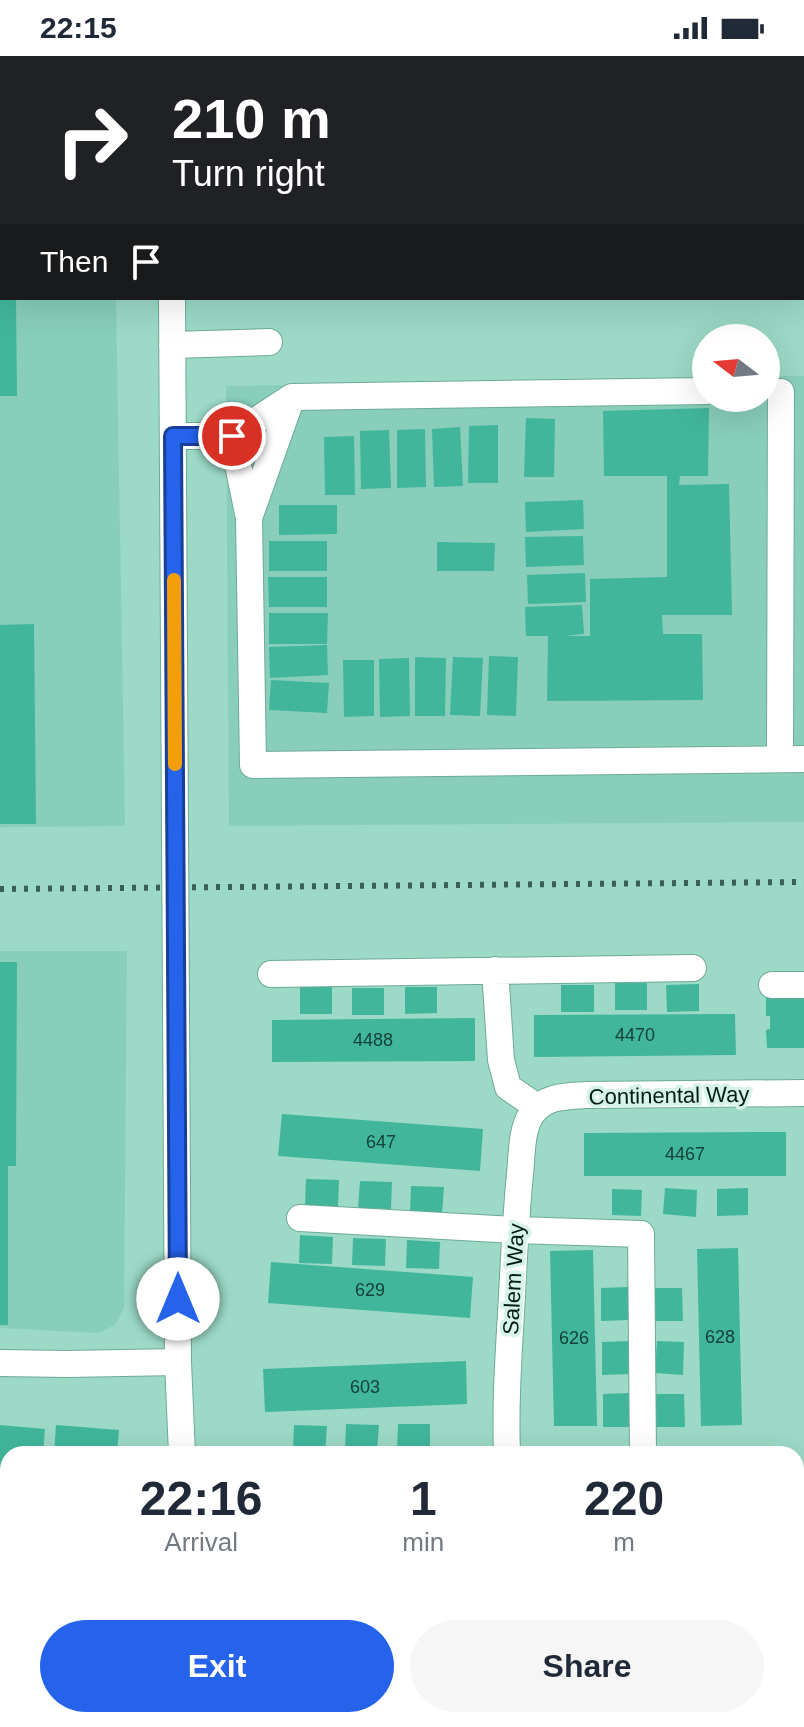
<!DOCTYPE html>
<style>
body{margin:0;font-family:Arial,sans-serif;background:#f6f6f7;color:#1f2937;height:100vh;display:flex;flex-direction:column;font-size:30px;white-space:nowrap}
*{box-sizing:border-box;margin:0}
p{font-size:26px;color:#747a83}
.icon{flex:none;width:44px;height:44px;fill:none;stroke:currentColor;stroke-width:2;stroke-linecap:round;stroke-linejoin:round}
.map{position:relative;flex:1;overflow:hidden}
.side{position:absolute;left:0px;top:1390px;width:804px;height:282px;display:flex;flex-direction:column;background:#fff;border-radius:24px 24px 0 0;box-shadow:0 8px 32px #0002}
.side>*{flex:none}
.guide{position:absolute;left:0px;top:0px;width:804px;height:244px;box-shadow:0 8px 32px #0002;background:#202124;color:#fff;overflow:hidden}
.needle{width:52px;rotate:286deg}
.tools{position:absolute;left:692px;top:268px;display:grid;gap:16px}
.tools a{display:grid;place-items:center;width:88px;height:88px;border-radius:50%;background:#fff;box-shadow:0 8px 32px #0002;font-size:40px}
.pin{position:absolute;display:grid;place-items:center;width:68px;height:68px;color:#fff;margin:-34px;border:4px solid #fff;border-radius:50%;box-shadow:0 2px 8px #0007}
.me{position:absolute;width:88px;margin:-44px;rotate:0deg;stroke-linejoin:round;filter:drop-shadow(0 0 6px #0008)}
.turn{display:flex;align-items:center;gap:28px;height:168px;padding:0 40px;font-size:36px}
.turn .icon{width:104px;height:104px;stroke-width:2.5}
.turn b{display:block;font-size:56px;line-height:68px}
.then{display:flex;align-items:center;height:76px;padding:0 40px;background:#0003;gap:16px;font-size:30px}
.eta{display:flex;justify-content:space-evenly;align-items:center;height:136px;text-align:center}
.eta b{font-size:48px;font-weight:800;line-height:56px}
.cta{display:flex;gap:16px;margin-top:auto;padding:16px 40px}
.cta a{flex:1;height:92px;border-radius:48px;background:#2563eb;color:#fff;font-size:32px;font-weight:800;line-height:92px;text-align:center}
.cta a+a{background:#f6f6f7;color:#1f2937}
.status{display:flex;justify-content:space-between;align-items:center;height:56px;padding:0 40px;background:#fff;direction:ltr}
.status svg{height:22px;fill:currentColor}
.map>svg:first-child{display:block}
.built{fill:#88cebb}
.building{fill:#41b69b}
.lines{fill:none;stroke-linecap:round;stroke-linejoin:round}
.minor-casing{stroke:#6faa99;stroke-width:28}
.minor{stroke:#fff;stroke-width:26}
.rail{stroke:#3a5f54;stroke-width:6;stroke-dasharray:4 8;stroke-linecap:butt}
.route-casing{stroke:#184099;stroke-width:20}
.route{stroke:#2563eb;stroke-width:14}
.slow{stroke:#f59e0b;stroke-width:14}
.labels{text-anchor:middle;stroke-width:7;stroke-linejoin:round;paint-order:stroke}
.number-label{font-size:18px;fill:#134237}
.street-label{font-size:22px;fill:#041c16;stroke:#d5f3e9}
</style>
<div class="status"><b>22:15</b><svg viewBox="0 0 49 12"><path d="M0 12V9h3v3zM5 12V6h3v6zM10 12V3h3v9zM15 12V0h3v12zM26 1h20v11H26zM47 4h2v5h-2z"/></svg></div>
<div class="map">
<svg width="804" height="1671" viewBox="0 0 804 1671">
<rect width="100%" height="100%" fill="#9cd9c7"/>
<path class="built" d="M0 0H112V2H2V242H116L125 770 0 771Z
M766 320H804V766L229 770 226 330 706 321V342H766Z
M0 895H127L124 1252 115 1269 99 1277 0 1272Z"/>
<path class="building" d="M0 242H16L17 340H0Z
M709 352 708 420H680L679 429 729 428 732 559H662L663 578H702L703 644 547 645 548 580H526L525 551 582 549 584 578 565 580H590V523L667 521V420H604L603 355Z
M526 362 555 363 554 421H524Z
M498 369V427H468L469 370Z
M460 371 463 430 434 431 432 373Z
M425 373 426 431 397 432V374Z
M389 374 391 432 361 433 360 375Z
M354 380 355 439H325L324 381Z
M583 444 584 473 526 476 525 446Z
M279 449H337V478L279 479Z
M583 480 584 509 526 511 525 481Z
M269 485H327V515H269Z
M437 486 495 487 494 515H437Z
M585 517 586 546 528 548 527 519Z
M268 521H327V551H269Z
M269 557H328L327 588H269Z
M34 568 36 768H0V569Z
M327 589 328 619 270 622 269 591Z
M489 600 518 601 516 660 487 659Z
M415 601 446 602 445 660H415Z
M453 601 483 602 480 660 450 659Z
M409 602 410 660 380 661 379 603Z
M343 604H374V660L344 661Z
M271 624 329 627 327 657 269 654Z
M0 906H17L16 1110H8V1269H0Z
M615 927H647V954H615Z
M699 928V955L667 956 666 929Z
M561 929H594V956H561Z
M300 931H332V958H300Z
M405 931H437V957L405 958Z
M352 932H384V959H352Z
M804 941V992H767L766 974 770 973V960H766V942Z
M735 958 736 999 534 1001V959Z
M475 962V1005L272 1006V964Z
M282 1058 483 1073 480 1115 278 1100Z
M786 1076V1120H584V1077Z
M306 1123 339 1124 338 1151 305 1150Z
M360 1125 392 1126 391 1153 358 1152Z
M411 1130 444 1131 442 1158 410 1157Z
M665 1132 697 1134 696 1161 663 1158Z
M748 1132V1159L717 1160V1133Z
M612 1133 642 1134 641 1160 612 1159Z
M300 1179 333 1181 332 1208 299 1207Z
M353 1182 386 1183 385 1210 352 1209Z
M407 1184 440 1186 439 1213 406 1212Z
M738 1192 742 1369 701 1370 697 1193Z
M593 1194 597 1370H554L550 1195Z
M271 1206 473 1221 470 1262 268 1247Z
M629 1231V1264L601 1265V1232Z
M654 1232H682L683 1265H655Z
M630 1285 631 1318 602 1319V1286Z
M657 1285 684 1286 683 1319 655 1317Z
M466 1305 467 1348 265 1356 263 1313Z
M631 1337 632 1371H603V1338Z
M656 1338H684L685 1371H656Z
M346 1368 379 1369 377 1396 345 1395Z
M398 1368H430V1395L397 1394Z
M0 1369 45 1373 43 1398H8V1463H0Z
M56 1369 119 1374 117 1398H54Z
M294 1369 327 1370 325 1398 293 1396Z
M0 1488 8 1492V1588L0 1583V1563L4 1555 0 1553Z
M383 1664H407V1671H375L374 1665Z
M425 1664H458V1671H426Z"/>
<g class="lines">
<defs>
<path id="minor" d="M170 0V2
M172 242 178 1306 182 1398
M172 289 269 286
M173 380H232L292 341 706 335
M232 380 249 462 253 709 804 703
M249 462 292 341
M780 703 781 336
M495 914 501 1004 508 1031 537 1051
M271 918 693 912
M772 929H804
M300 1162 516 1174 641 1178 643 1398
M0 1307 67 1308 178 1306
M507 1398C505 1345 509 1293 512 1240 514 1199 516 1159 520 1118 522 1100 521 1075 531 1059 544 1040 565 1040 586 1039L804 1037
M204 1664 205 1671
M535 1664 536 1671"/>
</defs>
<use href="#minor" class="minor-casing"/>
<use href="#minor" class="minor"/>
<path class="rail" d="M0 833 804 826"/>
</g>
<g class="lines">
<defs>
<path id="route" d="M178 1243 173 380H232"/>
</defs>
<use href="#route" class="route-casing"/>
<use href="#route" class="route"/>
<path class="slow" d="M174 524 175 708"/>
</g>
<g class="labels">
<g class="number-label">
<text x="635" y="985">4470</text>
<text x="373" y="990">4488</text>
<text x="381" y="1092">647</text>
<text x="685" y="1104">4467</text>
<text x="370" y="1240">629</text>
<text x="720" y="1287">628</text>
<text x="574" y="1288">626</text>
<text x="365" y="1337">603</text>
</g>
<g class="street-label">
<text transform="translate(669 1039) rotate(-1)" y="8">Continental Way</text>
<text transform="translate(513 1223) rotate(-87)" y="8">Salem Way</text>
</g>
</g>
</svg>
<div class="tools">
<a><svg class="needle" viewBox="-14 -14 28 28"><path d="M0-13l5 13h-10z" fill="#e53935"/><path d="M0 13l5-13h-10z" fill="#747a83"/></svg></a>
</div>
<div class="pin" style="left:232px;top:380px;background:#d93025"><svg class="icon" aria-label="arrive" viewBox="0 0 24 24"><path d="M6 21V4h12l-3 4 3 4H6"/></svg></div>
<svg class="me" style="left:178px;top:1243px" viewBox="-20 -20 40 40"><circle r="19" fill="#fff"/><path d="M0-13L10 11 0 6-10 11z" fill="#2563eb"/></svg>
<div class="guide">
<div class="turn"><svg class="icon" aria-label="right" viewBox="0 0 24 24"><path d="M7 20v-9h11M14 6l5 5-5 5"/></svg><div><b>210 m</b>Turn right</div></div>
<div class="then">Then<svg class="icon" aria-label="arrive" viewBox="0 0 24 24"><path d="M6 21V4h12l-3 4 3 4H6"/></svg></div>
</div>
<section class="side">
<div class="eta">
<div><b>22:16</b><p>Arrival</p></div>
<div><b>1</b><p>min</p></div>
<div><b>220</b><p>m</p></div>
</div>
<div class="cta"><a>Exit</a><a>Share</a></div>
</section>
</div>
